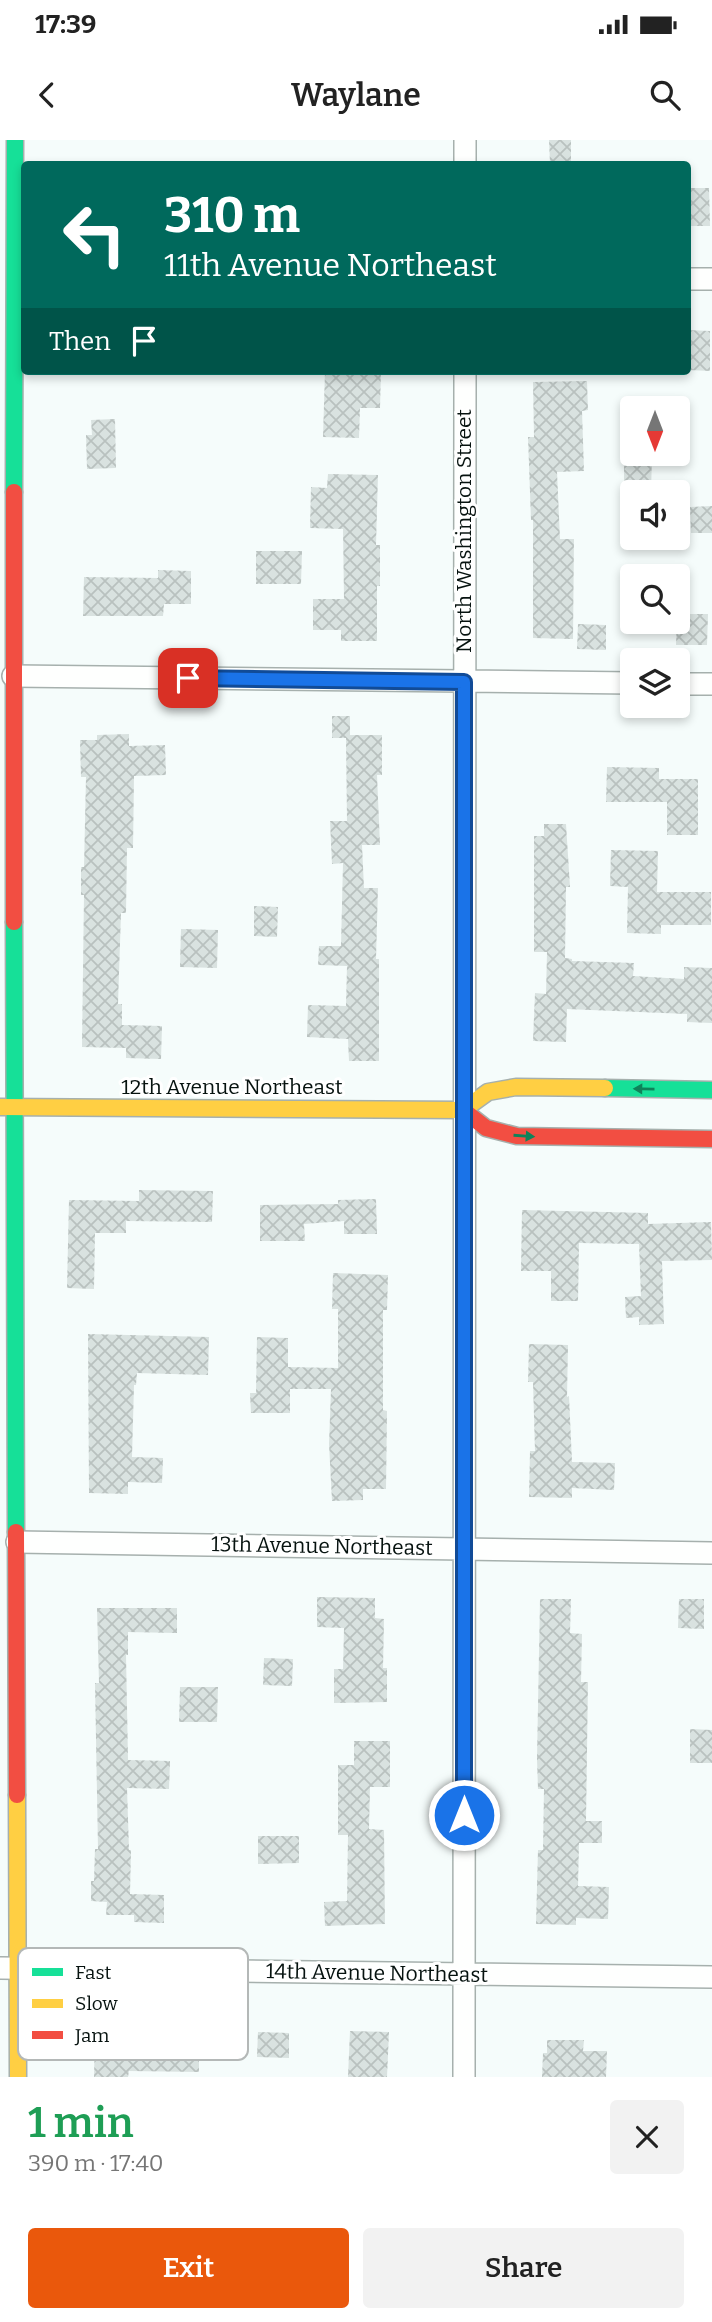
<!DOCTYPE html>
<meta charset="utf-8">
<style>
body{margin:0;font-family:Bitter,serif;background:#f2f2f2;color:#222;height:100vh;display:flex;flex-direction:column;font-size:26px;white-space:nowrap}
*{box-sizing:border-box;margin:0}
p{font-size:23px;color:#767676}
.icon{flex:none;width:38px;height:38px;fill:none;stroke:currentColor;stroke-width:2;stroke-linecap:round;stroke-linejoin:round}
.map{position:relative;height:1937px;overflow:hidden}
.sheet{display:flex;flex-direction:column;background:#fff;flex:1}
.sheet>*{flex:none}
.hud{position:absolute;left:21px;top:21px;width:670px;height:214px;border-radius:7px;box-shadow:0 4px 10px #0003;background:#00695c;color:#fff;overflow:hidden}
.needle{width:46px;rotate:180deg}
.controls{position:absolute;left:620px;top:256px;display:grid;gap:14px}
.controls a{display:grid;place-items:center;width:70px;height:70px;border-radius:7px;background:#fff;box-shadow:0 4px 10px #0003;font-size:35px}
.pin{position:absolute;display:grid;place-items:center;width:60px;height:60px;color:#fff;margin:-30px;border-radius:14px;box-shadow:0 4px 10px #0006}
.me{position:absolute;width:77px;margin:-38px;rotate:0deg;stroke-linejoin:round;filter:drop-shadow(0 0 5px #0008)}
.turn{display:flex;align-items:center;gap:24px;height:147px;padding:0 28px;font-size:32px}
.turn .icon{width:91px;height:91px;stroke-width:2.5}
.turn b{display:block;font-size:49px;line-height:60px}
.then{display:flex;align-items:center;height:66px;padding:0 28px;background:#0003;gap:14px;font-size:26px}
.round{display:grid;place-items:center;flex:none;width:74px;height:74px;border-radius:7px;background:#f2f2f2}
.headline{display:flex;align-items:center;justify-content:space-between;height:119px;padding:0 28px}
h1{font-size:42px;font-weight:600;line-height:52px;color:#1e9e55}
.primary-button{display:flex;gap:14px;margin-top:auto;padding:14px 28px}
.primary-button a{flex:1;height:80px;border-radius:7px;background:#ea580c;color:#fff;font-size:28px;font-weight:600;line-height:80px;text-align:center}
.primary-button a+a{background:#f2f2f2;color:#222}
.status{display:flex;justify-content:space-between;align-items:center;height:49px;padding:0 35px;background:#fff;direction:ltr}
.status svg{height:19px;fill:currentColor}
header{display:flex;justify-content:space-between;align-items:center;height:91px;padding:0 28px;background:#fff;font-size:32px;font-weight:600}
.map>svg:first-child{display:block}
.building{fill:url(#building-cross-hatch)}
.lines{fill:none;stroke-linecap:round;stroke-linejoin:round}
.street-casing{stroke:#a6b0ad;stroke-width:24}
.fast-casing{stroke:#a6b0ad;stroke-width:19}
.slow-casing{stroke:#a6b0ad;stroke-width:19}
.jam-casing{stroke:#a6b0ad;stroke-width:19}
.street{stroke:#fefffe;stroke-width:21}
.fast{stroke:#16e098;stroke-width:16}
.slow{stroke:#ffcf43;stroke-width:16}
.jam{stroke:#f24e42;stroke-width:16}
.oneway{fill:#0f835a}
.route-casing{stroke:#114b97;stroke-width:18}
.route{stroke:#1a73e8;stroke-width:12}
.labels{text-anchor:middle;stroke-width:6;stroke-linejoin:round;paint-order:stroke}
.street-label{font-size:21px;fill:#06120f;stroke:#fff}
.key{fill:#fff;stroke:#b4b8b7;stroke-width:2}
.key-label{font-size:19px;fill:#06120f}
</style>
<div class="status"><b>17:39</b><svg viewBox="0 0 49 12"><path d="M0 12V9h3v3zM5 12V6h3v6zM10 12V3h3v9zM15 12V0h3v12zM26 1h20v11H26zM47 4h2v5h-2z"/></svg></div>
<header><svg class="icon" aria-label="back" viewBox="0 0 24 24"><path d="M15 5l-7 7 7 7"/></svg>Waylane<svg class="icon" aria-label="search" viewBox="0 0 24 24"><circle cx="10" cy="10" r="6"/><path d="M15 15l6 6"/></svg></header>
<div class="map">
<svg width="712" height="1937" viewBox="0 0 712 1937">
<defs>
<pattern id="building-cross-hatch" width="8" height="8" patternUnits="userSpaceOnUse" patternTransform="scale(1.75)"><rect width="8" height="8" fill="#d9e2e0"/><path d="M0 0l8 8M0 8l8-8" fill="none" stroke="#b9c1bf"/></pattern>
</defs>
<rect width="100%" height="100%" fill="#f5fcfb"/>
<path class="building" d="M549 0H571V24H550Z
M688 48H709L710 86H688Z
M688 190 710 191V231L688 230Z
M325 231H381L380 268H360L359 298 323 297Z
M587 241 588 270 582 271 584 331 557 332 560 399H574L573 499 533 498V380H531L528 297H534L533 242Z
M115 279 116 328 87 329 86 295H92L91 280Z
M624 316H652L651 352H624Z
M328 334 378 335 376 405H380V446H377V501H341V490H313V459H344L343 389 310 388 311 347 327 348Z
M712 366V393H691L690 367Z
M256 411H302L301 444H256Z
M158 430 191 431V464H164L163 476H83L84 437 158 438Z
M677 474H708L707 505H676Z
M578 484 606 485V510L577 509Z
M332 576H350V595H382V635H377L380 705H362L364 748H378L376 819H379V921H349L348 899 307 897 308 865 346 866 347 826 318 825 319 806H341L343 723 332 724 330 681H347L346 598H332Z
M129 594V606L165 605 166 635 134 636 133 708H127L126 773H121L118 864H122V885L162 886 161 919 126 918V908L82 907 84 755H81V727H84L86 637H81L80 600H97V595Z
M607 627 659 628V639H698V695H667V662H606Z
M544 684H566L570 747H566L565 818 572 819V821L634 823 633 836 684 839V827L712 828V883L687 882V874L567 869 566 902 533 901 535 853 546 854 547 812H534V696H544Z
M611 710 658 711 657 752H711V785H661V794L627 793 628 747 610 746Z
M254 766 278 767 277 797 254 796Z
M181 789 218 790 217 828 180 827Z
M139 1050 213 1051 212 1082 126 1081V1093H95L94 1149 67 1148 69 1060 139 1061Z
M376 1059 377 1094H344V1081L304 1084 305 1101H260V1065L338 1064V1060Z
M522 1070 648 1073V1084L711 1082 712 1120 662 1121 664 1184 639 1185V1177L626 1178 625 1157 641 1156 639 1104 579 1103 578 1161H551V1131H521Z
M333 1133 388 1135 387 1170H383V1270L387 1271 386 1349H363V1360L332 1361 329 1304 331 1249H290V1273H251L250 1253H256L257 1197 288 1198V1227L338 1228V1169H332Z
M88 1194 209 1197 208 1235 137 1233 136 1245H134L132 1317 163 1318 162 1343 128 1342V1354L89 1353Z
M529 1204 568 1205 567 1257 569 1256 572 1322 615 1323 614 1350 572 1348V1358L529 1357 530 1311H535L533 1242H528Z
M317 1457 375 1458V1478L384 1479 383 1528H387V1562L334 1563V1529H343L344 1488 317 1487Z
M540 1459H571L570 1493 582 1494 581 1542H588L586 1681H602V1703H579L578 1746 609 1747 608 1779 576 1778V1785L536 1784 538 1710H543L544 1649H538L537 1619Z
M679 1459H704V1489L678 1488Z
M97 1468H177V1493L128 1492V1515H126L128 1620 170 1621 169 1649 127 1648 129 1710H131L130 1754 164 1755V1783L134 1782V1775H106L107 1762 91 1761V1741H94L95 1709H98L95 1543H99Z
M264 1518 293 1519 292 1546 263 1545Z
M180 1547H218L217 1582H179Z
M690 1589 712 1590V1623H690Z
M354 1601H390V1647H370L369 1689 384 1690 385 1784 325 1786 324 1762 347 1761 348 1695H338V1625H354Z
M258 1696H299V1723L258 1724Z
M350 1891 389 1892 387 1937H348Z
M95 1892H199V1932L129 1931 128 1937H94Z
M258 1892 289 1893V1918L257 1917Z
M547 1900H584L583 1911H607L606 1937H542L543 1913H547Z"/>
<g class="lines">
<defs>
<path id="street" d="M465 0V24
M688 139H712
M13 536 632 543
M677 544H712
M17 1402 712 1413
M0 1828 712 1837
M464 1937 465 231"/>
<path id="fast" d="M14 352 15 0
M14 782 16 1392
M605 948 712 950"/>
<path id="slow" d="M0 967 463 970 488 952 516 947 605 948
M17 1655 18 1937"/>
<path id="jam" d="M14 352V782
M463 970 486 988 517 996 712 999
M16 1392 17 1655"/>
</defs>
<use href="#street" class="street-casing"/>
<use href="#fast" class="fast-casing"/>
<use href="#slow" class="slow-casing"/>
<use href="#jam" class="jam-casing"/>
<use href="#street" class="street"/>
<use href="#fast" class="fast"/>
<use href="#slow" class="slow"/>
<use href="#jam" class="jam"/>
</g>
<defs><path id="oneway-solid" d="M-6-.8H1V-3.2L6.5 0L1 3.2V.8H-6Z" transform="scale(1.75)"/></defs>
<g class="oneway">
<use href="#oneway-solid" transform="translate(644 949) rotate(-179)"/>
<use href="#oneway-solid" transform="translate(524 996) rotate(4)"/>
</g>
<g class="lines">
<defs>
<path id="route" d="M188 538 464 542V1675"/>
</defs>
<use href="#route" class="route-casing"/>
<use href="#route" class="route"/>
</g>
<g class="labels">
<g class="street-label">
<text transform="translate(464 391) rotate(-90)" y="7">North Washington Street</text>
<text x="232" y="954">12th Avenue Northeast</text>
<text transform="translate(322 1406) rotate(1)" y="7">13th Avenue Northeast</text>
<text transform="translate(377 1833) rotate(1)" y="7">14th Avenue Northeast</text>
</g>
</g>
<rect x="18" y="1808" width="230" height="112" rx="10" class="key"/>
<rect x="32" y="1828" width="31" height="8" fill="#16e098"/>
<rect x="32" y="1859" width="31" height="9" fill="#ffcf43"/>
<rect x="32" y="1891" width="31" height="8" fill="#f24e42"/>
<g class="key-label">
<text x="75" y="1839">Fast</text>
<text x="75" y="1870">Slow</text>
<text x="75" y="1902">Jam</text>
</g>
</svg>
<div class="controls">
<a><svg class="needle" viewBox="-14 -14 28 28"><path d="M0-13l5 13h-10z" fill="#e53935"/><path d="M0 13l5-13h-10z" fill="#767676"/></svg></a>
<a><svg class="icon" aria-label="sound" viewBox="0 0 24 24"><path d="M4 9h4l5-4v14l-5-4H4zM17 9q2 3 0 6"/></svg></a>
<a><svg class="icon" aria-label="search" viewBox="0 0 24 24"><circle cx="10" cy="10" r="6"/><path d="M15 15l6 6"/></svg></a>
<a><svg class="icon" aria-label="layers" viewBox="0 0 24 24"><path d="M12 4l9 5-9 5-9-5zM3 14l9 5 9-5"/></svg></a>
</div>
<div class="pin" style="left:188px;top:538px;background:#d93025"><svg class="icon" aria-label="arrive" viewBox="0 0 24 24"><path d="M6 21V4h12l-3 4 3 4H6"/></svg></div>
<svg class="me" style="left:464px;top:1675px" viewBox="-20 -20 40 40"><circle r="17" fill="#1a73e8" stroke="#fff" stroke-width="3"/><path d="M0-11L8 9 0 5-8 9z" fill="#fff"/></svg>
<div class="hud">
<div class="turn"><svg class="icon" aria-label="left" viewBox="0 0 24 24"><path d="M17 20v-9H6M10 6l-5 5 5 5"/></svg><div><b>310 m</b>11th Avenue Northeast</div></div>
<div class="then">Then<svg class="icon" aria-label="arrive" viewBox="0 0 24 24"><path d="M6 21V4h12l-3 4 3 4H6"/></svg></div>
</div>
</div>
<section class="sheet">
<div class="headline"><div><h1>1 min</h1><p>390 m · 17:40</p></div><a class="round"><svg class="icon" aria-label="close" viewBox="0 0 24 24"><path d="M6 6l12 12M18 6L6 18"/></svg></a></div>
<div class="primary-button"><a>Exit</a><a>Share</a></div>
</section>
